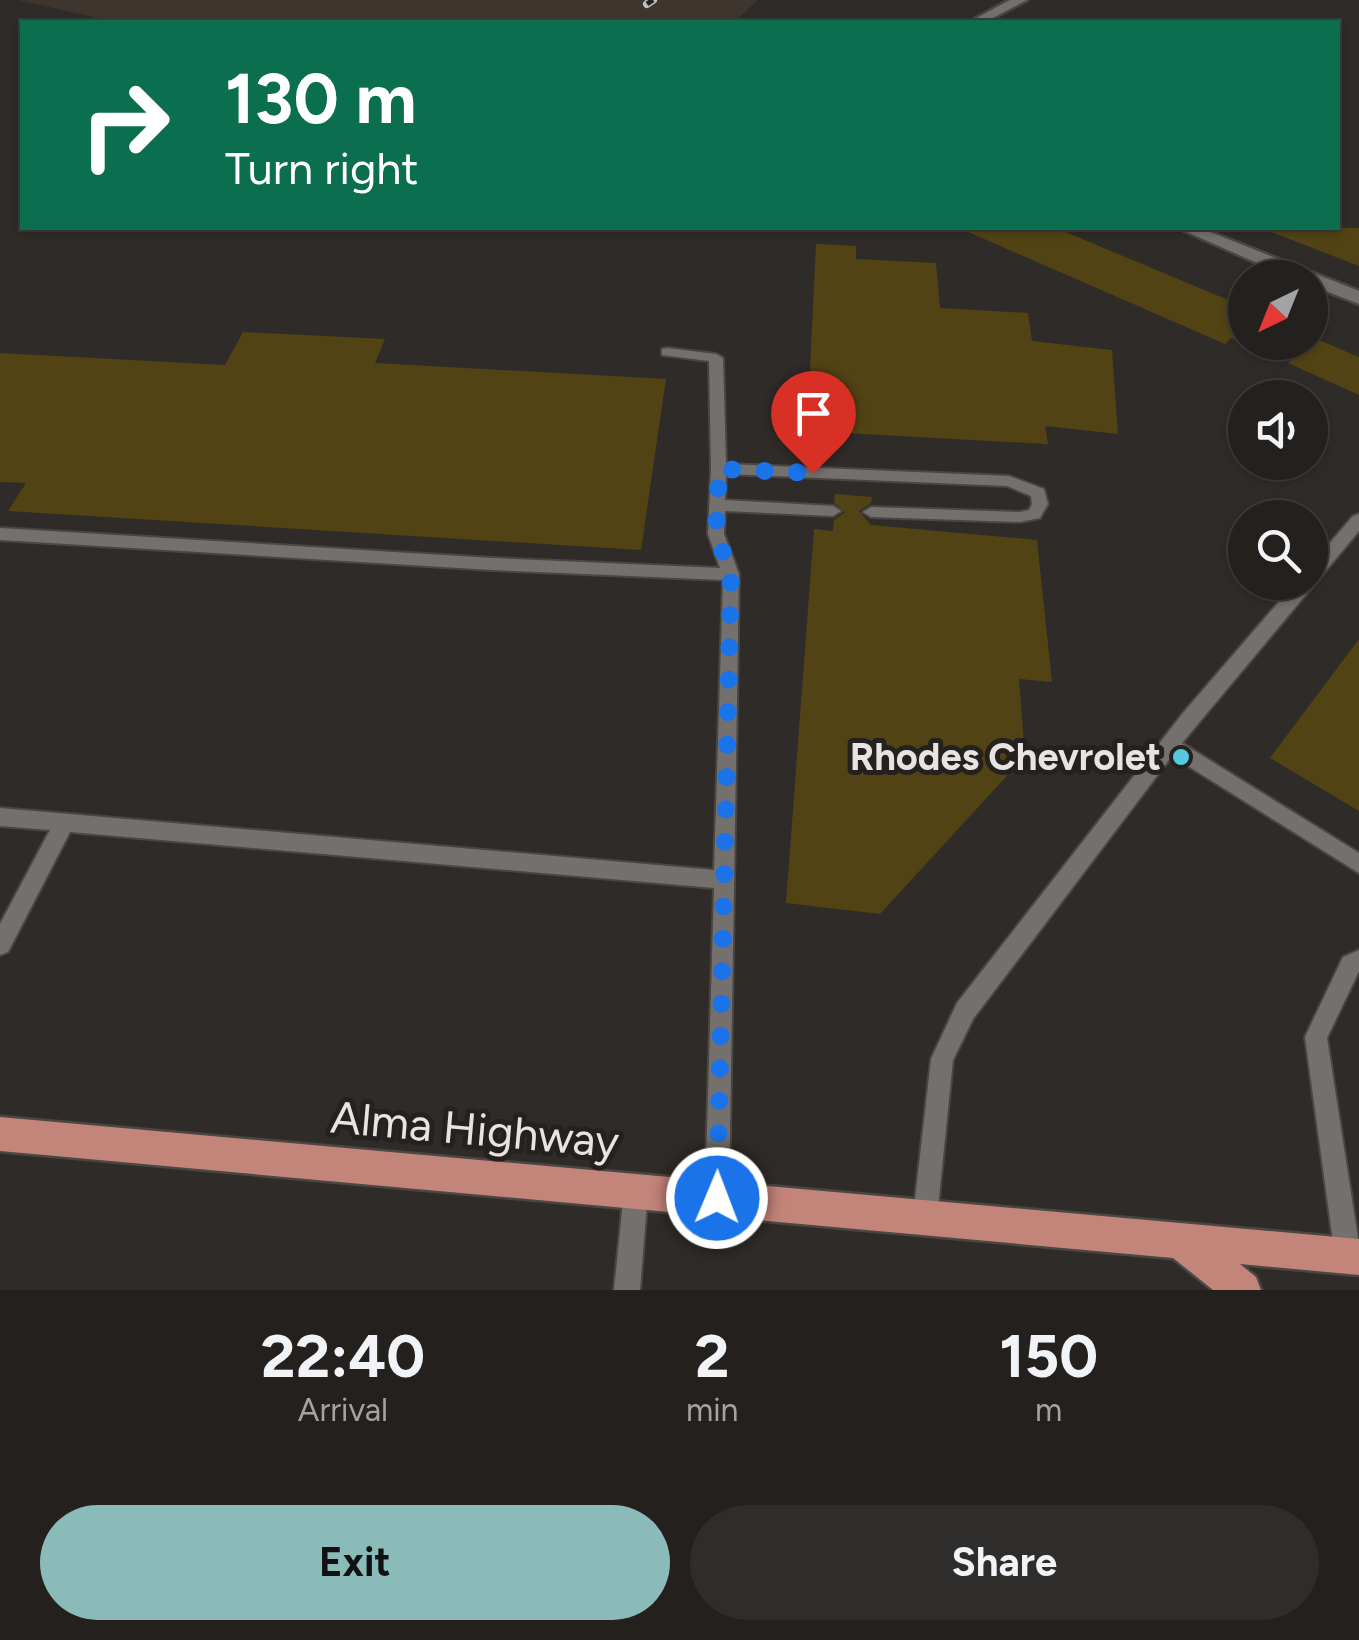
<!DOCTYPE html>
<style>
body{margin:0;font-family:Figtree,sans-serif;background:#2f2d2b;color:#f1f3f6;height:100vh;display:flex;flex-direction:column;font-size:38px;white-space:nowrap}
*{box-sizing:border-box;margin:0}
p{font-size:32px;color:#a3a3a4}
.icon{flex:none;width:55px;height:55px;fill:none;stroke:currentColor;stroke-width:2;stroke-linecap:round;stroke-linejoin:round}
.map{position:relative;height:1290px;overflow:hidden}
.drawer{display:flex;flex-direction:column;background:#23201e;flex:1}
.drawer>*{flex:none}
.top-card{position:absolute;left:20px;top:20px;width:1320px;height:210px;border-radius:0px;box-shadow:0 2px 8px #0004,0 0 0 2px #403e3c;background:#0b6e4f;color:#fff;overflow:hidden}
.needle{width:65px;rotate:223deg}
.buttons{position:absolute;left:1228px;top:260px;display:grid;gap:20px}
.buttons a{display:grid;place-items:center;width:100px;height:100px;border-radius:50%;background:#23201e;box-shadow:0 2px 8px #0004,0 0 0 2px #403e3c;font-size:50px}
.pin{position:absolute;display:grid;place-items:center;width:85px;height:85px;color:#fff;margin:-102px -42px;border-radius:50% 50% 50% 0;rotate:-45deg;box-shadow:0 0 10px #0007}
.pin .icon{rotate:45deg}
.me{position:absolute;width:110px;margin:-55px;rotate:1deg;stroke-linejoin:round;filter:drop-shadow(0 0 8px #0008)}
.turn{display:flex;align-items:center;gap:35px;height:210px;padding:0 40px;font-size:45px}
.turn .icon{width:130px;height:130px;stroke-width:2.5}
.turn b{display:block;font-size:70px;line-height:85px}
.eta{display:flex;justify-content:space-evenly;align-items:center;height:170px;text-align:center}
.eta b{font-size:60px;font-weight:700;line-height:70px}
.action{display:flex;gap:20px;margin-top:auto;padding:20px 40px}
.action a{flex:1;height:115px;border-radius:60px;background:#8bbbb9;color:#111;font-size:40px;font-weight:700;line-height:115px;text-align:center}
.action a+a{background:#2f2d2b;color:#f1f3f6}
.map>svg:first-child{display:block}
.built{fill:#3d352e}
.building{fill:#524315}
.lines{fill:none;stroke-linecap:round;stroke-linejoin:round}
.lane-casing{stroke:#494643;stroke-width:4}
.street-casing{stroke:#494643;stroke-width:5}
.primary-casing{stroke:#494643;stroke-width:5}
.lane{fill:#74706d;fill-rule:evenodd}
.street{fill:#74706d;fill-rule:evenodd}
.primary{fill:#c38479;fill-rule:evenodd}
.rail-casing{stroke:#c1bfbd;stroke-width:8}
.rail{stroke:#25211f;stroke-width:5;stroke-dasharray:14;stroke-linecap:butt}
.route{stroke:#1a73e8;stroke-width:18;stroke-dasharray:0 32.4}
.poi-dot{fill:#55cadf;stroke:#25211f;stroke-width:4}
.labels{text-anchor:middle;stroke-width:10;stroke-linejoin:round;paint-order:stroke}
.poi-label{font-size:38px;font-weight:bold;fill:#e7e5e3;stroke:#25211f;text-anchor:end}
.near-street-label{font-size:45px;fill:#e7e5e3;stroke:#25211f}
</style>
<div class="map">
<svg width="1359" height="1290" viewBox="0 0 1359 1290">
<rect width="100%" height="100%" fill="#2f2b28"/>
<path class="built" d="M18 0H758L734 22H115Z"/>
<path class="building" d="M959 228H1056L1245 307V344L1231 338 1225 344Z
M1266 228H1359V266L1266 230Z
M816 244 856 246V259L936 263 940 308 1028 313 1032 341 1112 350 1118 434 1045 426 1048 444 807 431Z
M243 332 385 339 375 363 666 379 641 550 8 511 26 483 0 482V353L225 365Z
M1314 338 1359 357V395L1288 363Z
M835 494 872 497 871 503 859 511 871 525 1037 540 1052 682 1019 679 1025 756 880 914 786 903 814 529 833 531 834 520 845 512 834 503Z
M1359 639V811L1270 758Z"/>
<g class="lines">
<defs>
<path id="lane" d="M667 348 716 354 723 358 726 464 1009 476 1044 489 1048 504 1040 518 1020 522 871 517 863 512 871 507 1020 512 1029 510 1032 504 1031 496 1007 486 726 474 725 500 833 506 841 511 833 516 725 511 724 534 739 574 729 1198 726 1207 717 1210 708 1207 705 1198 714 888 70 832 8 952 0 955V924L50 830 0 826V808L714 870 723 580 492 570 0 540V528L492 558 720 568 708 534 711 469 709 361 662 355V349Z
M1359 514V531L1182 743 1359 853V873L1172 756 973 1019 953 1060 937 1217 934 1226 925 1229 916 1226 913 1217 931 1059 957 1003 1183 713 1296 582H1310V566L1353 516Z
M1359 950V971L1327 1038 1359 1245 1357 1265 1348 1269 1339 1265 1335 1256 1305 1037 1343 957Z
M636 1179 645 1182 648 1191 640 1290H614L624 1191 627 1182Z"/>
<path id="street" d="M1010 0H1027L985 22H969Z
M1178 228H1200L1359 291V304L1310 285V278H1291Z"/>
<path id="primary" d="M0 1117 1359 1239V1275L1240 1264 1256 1277 1261 1290H1213L1173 1258 0 1151Z"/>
</defs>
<use href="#lane" class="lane-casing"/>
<use href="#street" class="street-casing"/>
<use href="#primary" class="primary-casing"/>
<use href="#lane" class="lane"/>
<use href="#street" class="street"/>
<use href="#primary" class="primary"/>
<defs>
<path id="rail" d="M647 4 653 0"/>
</defs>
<use href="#rail" class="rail-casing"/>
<use href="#rail" class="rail"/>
</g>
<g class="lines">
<path class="route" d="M717 1198 731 574 716 534 719 469 813 473"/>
</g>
<circle class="poi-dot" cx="1181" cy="757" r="10"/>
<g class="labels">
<g class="poi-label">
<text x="1161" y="770">Rhodes Chevrolet</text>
</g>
<g class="near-street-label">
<text transform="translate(475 1129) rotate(5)" y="16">Alma Highway</text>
</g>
</g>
</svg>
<div class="buttons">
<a><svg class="needle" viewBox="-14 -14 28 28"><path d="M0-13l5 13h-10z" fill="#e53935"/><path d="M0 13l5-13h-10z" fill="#a3a3a4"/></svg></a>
<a><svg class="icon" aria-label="sound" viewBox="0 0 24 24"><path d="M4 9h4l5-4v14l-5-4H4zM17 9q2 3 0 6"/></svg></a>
<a><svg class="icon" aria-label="search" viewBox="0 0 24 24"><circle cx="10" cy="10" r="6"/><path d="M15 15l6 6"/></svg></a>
</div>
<div class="pin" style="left:813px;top:473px;background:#d93025"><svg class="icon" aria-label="arrive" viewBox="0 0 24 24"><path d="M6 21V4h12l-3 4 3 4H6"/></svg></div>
<svg class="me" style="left:717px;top:1198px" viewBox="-20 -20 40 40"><circle r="17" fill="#1a73e8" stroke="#fff" stroke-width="3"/><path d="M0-11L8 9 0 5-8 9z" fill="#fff"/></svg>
<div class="top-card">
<div class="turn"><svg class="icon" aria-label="right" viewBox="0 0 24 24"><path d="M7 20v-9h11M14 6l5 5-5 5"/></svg><div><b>130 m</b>Turn right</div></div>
</div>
</div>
<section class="drawer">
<div class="eta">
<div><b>22:40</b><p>Arrival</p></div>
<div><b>2</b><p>min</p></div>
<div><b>150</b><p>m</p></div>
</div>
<div class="action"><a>Exit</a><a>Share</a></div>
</section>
